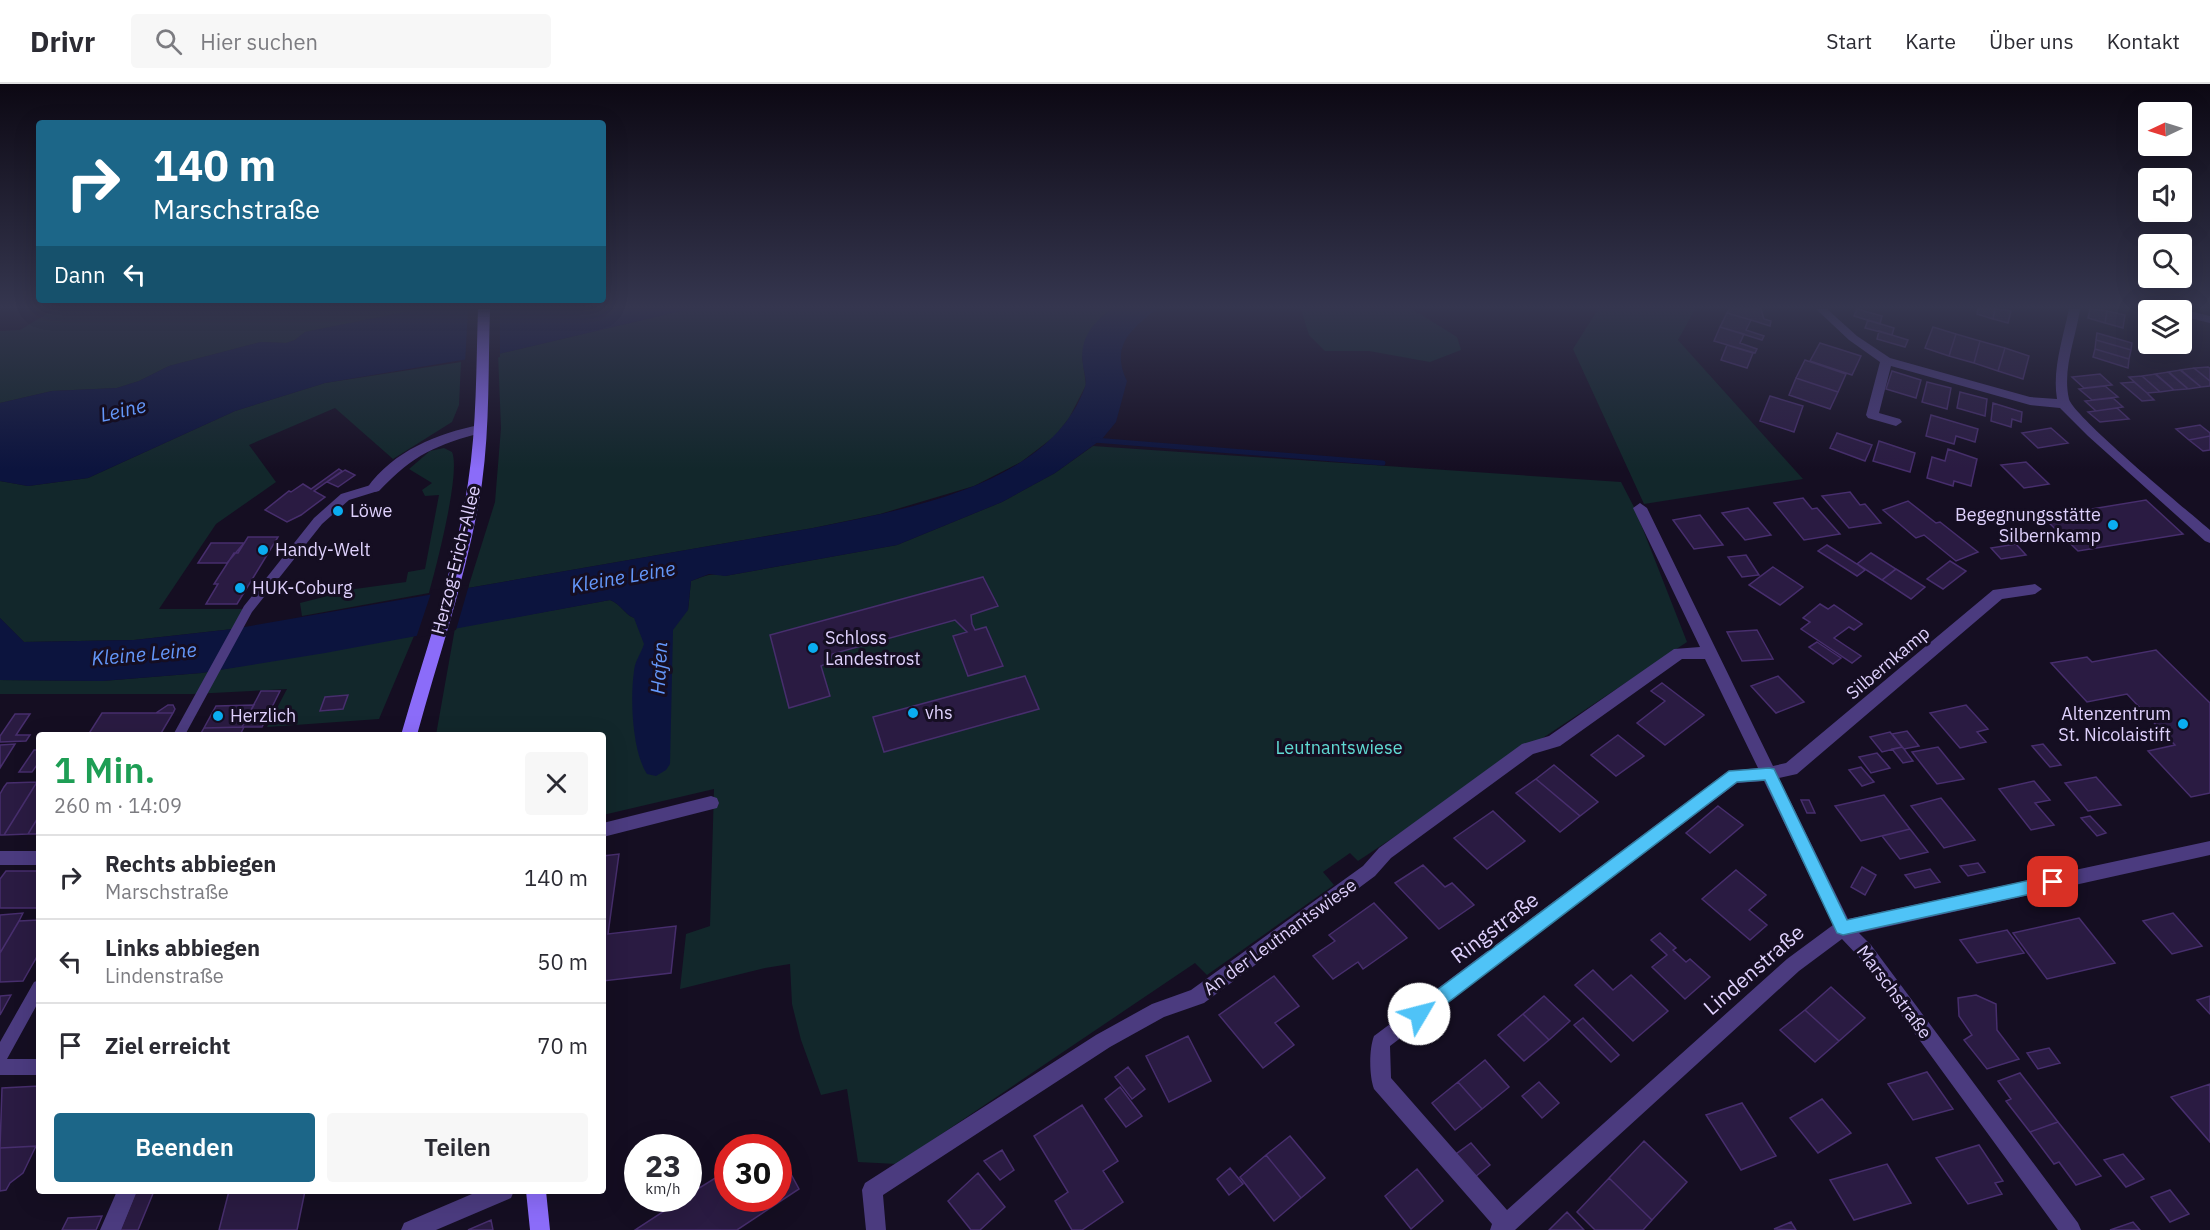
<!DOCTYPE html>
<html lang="de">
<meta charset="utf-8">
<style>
body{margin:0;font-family:"IBM Plex Sans",sans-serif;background:#f7f7f7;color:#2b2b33;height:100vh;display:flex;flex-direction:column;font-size:22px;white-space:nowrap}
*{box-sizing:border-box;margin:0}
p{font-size:20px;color:#7c7c81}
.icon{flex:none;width:33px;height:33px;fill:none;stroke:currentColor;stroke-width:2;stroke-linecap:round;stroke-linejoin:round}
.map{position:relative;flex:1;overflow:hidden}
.panel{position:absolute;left:36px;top:648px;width:570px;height:462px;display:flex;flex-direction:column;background:#fff;border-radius:6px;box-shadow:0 6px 24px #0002}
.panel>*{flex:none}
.guide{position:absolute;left:36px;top:36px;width:570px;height:183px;border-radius:6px;box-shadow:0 6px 24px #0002;background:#1c6688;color:#fff;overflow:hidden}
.needle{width:39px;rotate:266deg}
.fabs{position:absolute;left:2138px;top:18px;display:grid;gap:12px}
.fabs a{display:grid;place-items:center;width:54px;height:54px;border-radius:6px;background:#fff;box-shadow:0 6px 24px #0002;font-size:30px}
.speed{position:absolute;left:624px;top:1050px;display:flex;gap:12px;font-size:30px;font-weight:700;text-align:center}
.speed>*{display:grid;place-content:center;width:78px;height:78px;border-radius:50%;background:#fff;box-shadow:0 6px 24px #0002;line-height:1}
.speed small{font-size:15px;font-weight:400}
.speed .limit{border:9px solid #d22;background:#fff;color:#111}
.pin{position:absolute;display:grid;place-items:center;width:51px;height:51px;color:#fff;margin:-26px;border-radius:12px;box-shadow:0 3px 9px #0006}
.me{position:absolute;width:66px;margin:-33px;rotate:53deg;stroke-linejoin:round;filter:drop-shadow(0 0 4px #0008)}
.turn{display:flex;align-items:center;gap:21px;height:126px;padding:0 18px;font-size:27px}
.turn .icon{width:78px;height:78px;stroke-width:2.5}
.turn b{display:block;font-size:42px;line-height:51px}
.then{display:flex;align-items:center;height:57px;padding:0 18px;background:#0003;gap:12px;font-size:22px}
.round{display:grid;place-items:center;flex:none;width:63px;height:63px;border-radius:6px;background:#f7f7f7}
.headline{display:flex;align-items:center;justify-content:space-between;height:102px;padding:0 18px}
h1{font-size:36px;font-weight:600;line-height:45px;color:#1e9e55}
.primary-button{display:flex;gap:12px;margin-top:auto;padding:12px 18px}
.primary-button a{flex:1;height:69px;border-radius:6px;background:#1c6688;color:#fff;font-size:24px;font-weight:600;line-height:69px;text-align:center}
.primary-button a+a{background:#f7f7f7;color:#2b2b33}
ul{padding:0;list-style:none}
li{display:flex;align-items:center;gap:18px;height:84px;padding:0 18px;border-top:2px solid #e1e1e2}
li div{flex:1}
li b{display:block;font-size:22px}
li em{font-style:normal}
header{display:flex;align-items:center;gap:36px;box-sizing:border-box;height:84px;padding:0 30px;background:#fff;border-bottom:2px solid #e1e1e2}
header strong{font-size:28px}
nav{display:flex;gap:33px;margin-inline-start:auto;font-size:21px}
.search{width:420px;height:54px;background:#f7f7f7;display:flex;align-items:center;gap:15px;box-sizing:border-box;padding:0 21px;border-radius:6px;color:#7c7c81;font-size:22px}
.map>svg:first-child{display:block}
.green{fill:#12272b}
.water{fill:#0c143e}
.pier{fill:#150e22}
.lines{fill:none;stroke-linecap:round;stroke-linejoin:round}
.stream{stroke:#0c143e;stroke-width:5}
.building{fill:#2a1b42;stroke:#472e6d;stroke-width:1.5}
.pedestrian{fill:#4b3b7f;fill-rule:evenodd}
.minor{fill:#4b3b7f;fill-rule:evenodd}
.secondary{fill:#8b6cf9;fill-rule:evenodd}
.route{fill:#4fc3f7;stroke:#337fa1;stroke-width:1.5}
.poi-dot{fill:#0aadf0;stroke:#150e22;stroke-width:2}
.labels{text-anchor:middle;stroke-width:6;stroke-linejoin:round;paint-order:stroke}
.poi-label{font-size:18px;fill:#dfd1fd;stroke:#150e22;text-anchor:start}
.street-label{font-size:18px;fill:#dfd1fd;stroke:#150e22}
.park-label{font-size:18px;fill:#60dad3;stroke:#150e22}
.water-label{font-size:20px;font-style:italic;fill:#6497f9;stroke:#150e22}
.near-street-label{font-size:21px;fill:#dfd1fd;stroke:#150e22}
</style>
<header>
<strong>Drivr</strong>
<div class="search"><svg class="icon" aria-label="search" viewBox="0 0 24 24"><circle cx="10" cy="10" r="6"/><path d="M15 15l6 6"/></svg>Hier suchen</div>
<nav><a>Start</a><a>Karte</a><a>Über uns</a><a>Kontakt</a></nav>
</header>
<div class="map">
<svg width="2210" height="1146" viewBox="0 0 2210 1146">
<rect width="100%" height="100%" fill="#150e22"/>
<path class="green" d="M55 225H420L305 248 295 256 286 259 261 258 169 282 139 297 117 304 52 307 0 319V247L20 246Z
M689 225H1112L1100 234 1082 273 1086 301 1069 334 1055 352 1021 378 974 402 880 430 813 444 468 504 495 418 501 344 498 270Z
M1301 225H1412L1457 253 1461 266 1430 278 1369 267H1325L1309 251Z
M1598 225H1695L1678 256 1803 395 1644 420 1573 265Z
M461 278 459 321 452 338 393 375 335 324 249 361 276 398 216 440 159 525H243L233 545 134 556 24 558 0 534V397L28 402 88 394 235 327 325 299Z
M1093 362 1621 398 1635 425 1687 558 1358 777 1350 769 1323 788 1334 801 1207 891 1195 879 897 1080 858 1078 847 1005 821 1011 801 956 792 920 790 880 765 884 680 905 686 850 710 842 714 705 603 731V651H436L455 544 610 516C621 520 624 530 634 534L688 526 691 497C704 493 710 488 725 492L897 461 1002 418 1055 389Z
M444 364 452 368C461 388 436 484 429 509L302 532 300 519 355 505 406 498 408 488 425 485 439 411 425 412 422 406 432 399 409 385 430 367Z
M414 552 379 635 267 643 287 605 193 610H0V596L102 597 201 589Z"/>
<path class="water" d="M420 225H689L498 270 325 299 235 327 88 394 28 402 0 397V319L52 307 117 304 139 297 169 282 261 258 286 259 295 256 305 248Z
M1112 225H1157C1131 245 1110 262 1127 297L1116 338 1102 355 1055 389 1002 418 897 461 725 492 709 490 691 497 688 526 673 546 670 680 666 686 656 692 647 690C632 667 630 614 634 587 635 576 641 570 644 560L634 534C624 530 621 520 610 516L325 569 201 589 102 597 0 596V534L24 558 134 556 233 545 813 444C902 426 1050 402 1085 303 1087 297 1084 288 1083 281 1079 255 1092 239 1112 225Z"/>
<path class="pier" d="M468 225H500V273L465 280Z
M469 501 456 546 416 554 432 506Z"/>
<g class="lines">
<path class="stream" d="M1094 356 1383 379"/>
</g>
<path class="building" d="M1729 225H1761L1764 235 1771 237 1770 242 1751 236 1727 229Z
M1857 225 1882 232 1880 240 1854 232Z
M1978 225H1995L1993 235 1977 230Z
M1995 225 2011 227 2008 239 1993 235Z
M2090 225 2107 227 2105 239 2088 234Z
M2107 227 2125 231 2123 244 2105 239Z
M1727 229 1751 236 1746 246 1764 252 1762 256 1720 243Z
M1868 236 1894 244 1892 251 1865 244Z
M1720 243 1744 250 1740 259 1757 265 1755 269 1714 257Z
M1933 243 1956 250 1949 272 1925 264Z
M1879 247 1908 256 1905 263 1877 255Z
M2097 249 2132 259 2131 266 2096 256Z
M1956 250 1980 257 1974 279 1949 272Z
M2096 256 2131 266 2129 275 2095 265Z
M1980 257 2005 264 1998 287 1974 279Z
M1820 259 1861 272 1852 291 1810 277Z
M1727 261 1753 269 1747 284 1721 276Z
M2005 264 2029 272 2023 295 1998 287Z
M2095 265 2129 275 2128 284 2093 273Z
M1805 276 1846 290 1838 308 1796 294Z
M2208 283 2210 284V297L2194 284Z
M2194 284 2210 297V302L2201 303 2180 286Z
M2181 286 2201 303 2188 305 2168 288Z
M1892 287 1921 296 1916 314 1886 305Z
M2169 288 2188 305 2174 306 2155 290Z
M2100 290 2112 301 2084 304 2072 293Z
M2156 290 2174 306 2160 308 2142 292Z
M2142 292 2160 308 2147 309 2129 293Z
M1796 294 1838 308 1830 325 1789 311Z
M1927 298 1951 304 1947 325 1922 318Z
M2134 298 2147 309 2154 316 2142 317 2121 299Z
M2105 302 2118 313 2092 316 2079 305Z
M1960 308 1987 315 1985 332 1957 324Z
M1770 312 1803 322 1794 348 1760 337Z
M2113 314 2123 323 2096 327 2085 317Z
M1993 319 2022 328 2021 338 2012 335 2011 343 1991 337Z
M2117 324 2129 335 2100 338 2088 328Z
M1931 331 1978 345 1975 358 1956 352 1954 360 1926 352Z
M2200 341 2210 349V352L2189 356 2176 345Z
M2051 344 2068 359 2038 364 2022 349Z
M1837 349 1872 361 1865 377 1830 364Z
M2210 352V366L2203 367 2189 356Z
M1879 357 1915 369 1910 388 1873 377Z
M1948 365 1977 375 1971 402 1954 397 1953 402 1927 394 1932 373 1945 377Z
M2026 378 2049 400 2024 404 2001 381Z
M339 385 342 387 314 407 325 413 301 431 287 438 265 426 289 407 291 408 303 400 311 405Z
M345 386 355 391 338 403 327 398Z
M1850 408 1860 421 1865 420 1881 439 1849 444 1822 412Z
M1803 414 1812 425 1817 424 1840 450 1804 456 1774 419Z
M2146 416 2183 450 2078 467 2043 433Z
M1908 417 1936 439 1940 438 1978 468 1956 477 1924 451 1916 454 1883 426Z
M1748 424 1771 451 1745 456 1722 429Z
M1700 431 1723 461 1694 465 1673 436Z
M248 453H278L237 520H206L218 500H214L234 469H238Z
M211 459H244L227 479H198Z
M2016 460 2026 471 2001 475 1991 464Z
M1827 461 1857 480 1865 486 1857 492 1818 467Z
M1871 469 1896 485 1882 496 1857 480Z
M1746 471 1759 491 1742 493 1728 473Z
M1950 477 1966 487 1943 505 1927 495Z
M1773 483 1803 503 1780 521 1749 501Z
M1896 485 1925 503 1911 515 1882 496Z
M983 493 998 522 971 531 972 540 975 546 986 543 1003 582 968 592 953 552 967 548 955 536 832 570 830 578 821 582 830 612 789 624 770 551Z
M1820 520 1828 525 1834 521 1862 540 1854 546 1849 543 1834 554 1861 572 1852 579 1801 545 1810 538 1803 534Z
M1757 546 1773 575 1742 577 1727 548Z
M1817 558 1841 574 1833 580 1809 563Z
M2156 566 2210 619V709L2191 713 2148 667 2175 661 2127 610 2087 618 2051 579 2087 573 2092 578Z
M1025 592 1039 625 884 668 873 633Z
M1778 592 1804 618 1776 629 1751 602Z
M1662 599 1704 631 1665 661 1637 639 1665 617 1651 607Z
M261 607H280L262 643H242Z
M348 611 343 625 320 627 325 613Z
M168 621H173L175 625 173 629H156Z
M254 621 242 643 204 644 216 622Z
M1966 621 1988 645 1977 648 1986 658 1960 664 1930 629Z
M102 629H173L160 651H88Z
M15 630H30L16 651H30L26 657 0 658V652Z
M244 643 240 651H200L204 644Z
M1907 647 1919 662 1904 665 1892 650Z
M1890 648 1902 663 1882 668 1870 653Z
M1618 651 1644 672 1616 692 1591 671Z
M15 660 0 684V661Z
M2043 660 2061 681 2050 683 2032 662Z
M1902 663 1904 665 1913 677 1903 679 1892 665Z
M1938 663 1964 695 1937 700 1912 668Z
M34 666H39V678L32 688H19Z
M1877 669 1890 684 1871 689 1859 673Z
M1554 681 1598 718 1580 732 1536 695Z
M1861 683 1874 698 1862 702 1849 686Z
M2096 693 2121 721 2088 727 2065 699Z
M1536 695 1580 732 1560 748 1516 709Z
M2034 697 2050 716 2035 719 2054 741 2031 746 1999 705Z
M37 698H39V732L28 750 4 751Z
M37 698 4 751H0V710L4 703 7 699Z
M1884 711 1910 745 1861 757 1835 722Z
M1941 714 1975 756 1944 764 1911 722Z
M1801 716H1809L1815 729H1807Z
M1718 722 1743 741 1710 769 1686 749Z
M1493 727 1525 757 1487 785 1454 754Z
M39 732V750H28Z
M2090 732 2106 749 2097 752 2081 734Z
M1910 745 1928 768 1900 775 1882 752Z
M619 770 608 850 676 842 671 889 603 897V772Z
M1978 779 1985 788 1968 792 1960 782Z
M1423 781 1445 803 1452 799 1474 821 1439 845 1395 799Z
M1862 783 1876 791 1865 811 1851 803Z
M1930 785 1940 798 1915 804 1905 791Z
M1736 786 1766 811 1749 826 1767 841 1750 856 1702 815Z
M6 787H39V824H0V795Z
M1374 819 1407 854 1363 885 1358 878 1333 895 1313 872 1335 857 1329 851Z
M23 829 19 837 0 869V831Z
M2173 829 2202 862 2172 870 2143 837Z
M2079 834 2115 879 2047 895 2013 849Z
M39 836V869L23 897 0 898V869L19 837Z
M2007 846 2024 869 1977 879 1960 856Z
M1660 849 1676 864 1673 866 1686 878 1690 875 1710 893 1685 915 1652 883 1667 871 1651 856Z
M1593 886 1613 906 1631 891 1668 927 1633 957 1575 901Z
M1274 892 1299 922 1275 939 1294 961 1263 984 1219 931Z
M1831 903 1865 934 1839 957 1805 926Z
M11 911 0 931V912Z
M1976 911 1996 920 1997 946 2019 975 1987 985 1964 956 1972 951 1959 932 1958 914Z
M1544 912 1570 937 1549 956 1523 930Z
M2210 912V930L2197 916Z
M1805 926 1839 957 1815 978 1780 946Z
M1523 930 1549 956 1524 977 1498 951Z
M1583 934 1619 971 1611 978 1574 941Z
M1188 952 1211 997 1169 1018 1146 972Z
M2049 964 2060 979 2038 985 2027 969Z
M1485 976 1509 1003 1482 1025 1458 998Z
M1128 983 1145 1005 1132 1015 1115 993Z
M1927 988 1953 1025 1913 1036 1888 1000Z
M2020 989 2058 1038 2030 1048 2006 1017 2011 1015 1998 997Z
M1458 998 1482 1025 1455 1046 1432 1019Z
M1539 998 1559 1019 1542 1034 1522 1012Z
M2210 1000V1058L2171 1013Z
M39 1002V1062L0 1064 2 1004Z
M1120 1003 1142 1032 1126 1043 1105 1015Z
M1822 1015 1851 1049 1818 1069 1790 1034Z
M1742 1019 1776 1072 1741 1086 1706 1031Z
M1082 1021 1118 1077 1103 1087 1123 1118 1082 1146H1072L1055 1117 1068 1108 1034 1052Z
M2058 1038 2101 1092 2076 1101 2059 1078 2054 1080 2030 1048Z
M1290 1052 1325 1094 1301 1114 1266 1071Z
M1644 1057 1687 1098 1652 1136 1609 1094Z
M1471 1059 1490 1081 1475 1093 1456 1070Z
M1979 1061 2003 1097 1995 1099 2002 1110 1968 1120 1936 1074Z
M36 1062 23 1089 10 1099 6 1106 0 1107V1064Z
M778 1066 799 1105 737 1146H635L684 1114H688V1111L728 1086V1114H778Z
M1002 1066 1014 1086 1000 1096 984 1077Z
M2123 1070 2144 1095 2126 1103 2104 1076Z
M1266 1071 1301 1114 1274 1137 1240 1093Z
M1887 1080 1911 1119 1854 1136 1830 1096Z
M1230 1084 1243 1100 1229 1111 1217 1095Z
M1417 1085 1443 1117 1411 1145 1385 1112Z
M978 1089 1005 1123 980 1146H971L948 1117Z
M1609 1094 1652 1136 1643 1146H1595L1577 1128Z
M2170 1106 2189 1130 2170 1138 2151 1113Z
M136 1107H154L138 1146H120Z
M229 1107H305L297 1146H219Z
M1567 1128 1584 1146H1549Z
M102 1132 96 1146H62L68 1134Z
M491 1136 493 1146H468Z
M1791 1138 1796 1146 1774 1145Z
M2133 1138 2140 1146H2110Z"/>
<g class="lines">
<path class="pedestrian" d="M374 400 379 404 378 407 349 416 322 440 252 528 185 651H173L244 522 314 434 341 410Z
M39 896V917L7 975H39V991H0V958L34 898Z"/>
<path class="minor" d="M1816 225H1827L1857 252 1890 274 2030 313 2057 315C2052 286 2063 254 2069 225H2080C2076 254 2062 285 2069 315 2073 332 2189 428 2210 446V459L2205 457 2088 352 2060 324 2030 321 1891 282 1879 329 1900 335 1902 338 1896 342 1868 334 1866 331 1880 278 1849 256Z
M2181 225 2210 232V239L2181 232V226H2176Z
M480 341 486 345 484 348C436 361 414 370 379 407L374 408 367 404C393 367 438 349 480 341Z
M1640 419 1647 424 1773 682 1786 679 1993 506 2035 500 2042 505 2035 510 2002 515 1797 690 1779 694 1848 835 2210 757V771L1859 849 1871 861 2078 1139 2081 1146H2058L1859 873 1842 855 1799 887 1515 1146H1490L1492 1140 1374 1005C1369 991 1369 965 1374 952L1728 687 1758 684 1705 575H1682L1560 662 1533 670 1391 774 1375 792 1204 919 1164 933 1110 963 883 1111 886 1146H866L862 1106 865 1099 1096 951 1152 920 1191 906 1363 782 1379 764 1522 660 1549 652 1674 565 1700 563 1633 424ZM1764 697 1833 841 1787 875 1507 1126 1391 994 1390 962 1737 699Z
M711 712 717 714 719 719 717 724 603 753V739Z
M0 767H39V781H0Z
M117 1107H137L121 1146H100Z
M479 1107H514L511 1114 436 1146H401L404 1139Z"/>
<path class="secondary" d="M478 225H490C488 283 490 341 482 399 469 485 440 567 417 651H401C425 567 455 485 468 399 477 341 476 283 478 225Z
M526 1107H546L550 1146H530Z"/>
</g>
<linearGradient id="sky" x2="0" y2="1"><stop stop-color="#0c0813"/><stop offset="0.58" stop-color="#35364f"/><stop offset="1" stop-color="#35364f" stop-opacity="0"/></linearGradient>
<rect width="2210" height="385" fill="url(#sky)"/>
<path class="route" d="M1769 684 1774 685 1847 836 2053 791 2059 793 2061 798 2059 802 2053 805 1843 851 1837 849 1765 696 1737 698 1425 936 1419 938 1413 936 1410 930 1413 924 1729 687Z"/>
<g class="poi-dot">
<circle cx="338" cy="427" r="6"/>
<circle cx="2113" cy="441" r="6"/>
<circle cx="263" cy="466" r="6"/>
<circle cx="240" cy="504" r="6"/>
<circle cx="813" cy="564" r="6"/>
<circle cx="913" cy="629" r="6"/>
<circle cx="218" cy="632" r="6"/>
<circle cx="2183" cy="640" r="6"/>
</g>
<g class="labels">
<g class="poi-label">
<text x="350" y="433">Löwe</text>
<text x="2101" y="437" text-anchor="end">Begegnungsstätte<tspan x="2101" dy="21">Silbernkamp</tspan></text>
<text x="275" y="472">Handy-Welt</text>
<text x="252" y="510">HUK-Coburg</text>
<text x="825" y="560">Schloss<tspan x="825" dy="21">Landestrost</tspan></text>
<text x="925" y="635">vhs</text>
<text x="2171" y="636" text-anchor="end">Altenzentrum<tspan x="2171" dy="21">St. Nicolaistift</tspan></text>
<text x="230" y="638">Herzlich</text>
</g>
<g class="street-label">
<text transform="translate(456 476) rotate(-76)" y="6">Herzog-Erich-Allee</text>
<text transform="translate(1888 579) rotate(-40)" y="6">Silbernkamp</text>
<text transform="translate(1280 853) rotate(-36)" y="6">An der Leutnantswiese</text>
<text transform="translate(1894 908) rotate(53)" y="6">Marschstraße</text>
</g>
<g class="park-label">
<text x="1339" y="670">Leutnantswiese</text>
</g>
<g class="water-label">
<text transform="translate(123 326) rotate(-13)" y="7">Leine</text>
<text transform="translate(623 493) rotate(-10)" y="7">Kleine Leine</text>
<text transform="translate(144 570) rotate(-5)" y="7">Kleine Leine</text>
<text transform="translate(659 584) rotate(-87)" y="7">Hafen</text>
</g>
<g class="near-street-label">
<text transform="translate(1495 844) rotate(-37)" y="7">Ringstraße</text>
<text transform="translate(1754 886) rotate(-41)" y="7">Lindenstraße</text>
</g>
</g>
</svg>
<div class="fabs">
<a><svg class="needle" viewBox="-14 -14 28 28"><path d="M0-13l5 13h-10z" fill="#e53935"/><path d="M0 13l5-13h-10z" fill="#7c7c81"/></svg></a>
<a><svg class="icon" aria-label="sound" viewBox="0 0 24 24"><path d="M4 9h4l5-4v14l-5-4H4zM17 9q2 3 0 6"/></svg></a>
<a><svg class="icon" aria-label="search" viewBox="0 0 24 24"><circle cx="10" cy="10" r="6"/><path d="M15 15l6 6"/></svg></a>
<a><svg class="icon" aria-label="layers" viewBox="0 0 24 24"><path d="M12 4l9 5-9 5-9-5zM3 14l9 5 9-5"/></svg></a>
</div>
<div class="speed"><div>23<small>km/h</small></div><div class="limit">30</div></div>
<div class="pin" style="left:2053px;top:798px;background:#d93025"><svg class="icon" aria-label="arrive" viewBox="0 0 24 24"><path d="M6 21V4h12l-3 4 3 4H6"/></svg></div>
<svg class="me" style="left:1419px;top:930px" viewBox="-20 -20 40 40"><circle r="19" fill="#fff"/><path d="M0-13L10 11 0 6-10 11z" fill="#4fc3f7"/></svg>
<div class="guide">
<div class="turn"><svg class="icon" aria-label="right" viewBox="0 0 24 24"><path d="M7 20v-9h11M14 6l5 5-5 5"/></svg><div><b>140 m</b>Marschstraße</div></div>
<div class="then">Dann<svg class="icon" aria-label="left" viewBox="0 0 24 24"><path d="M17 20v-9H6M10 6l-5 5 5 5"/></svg></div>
</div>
<section class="panel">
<div class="headline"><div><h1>1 Min.</h1><p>260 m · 14:09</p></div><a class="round"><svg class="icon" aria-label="close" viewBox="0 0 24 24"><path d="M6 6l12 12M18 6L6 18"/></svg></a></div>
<ul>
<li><svg class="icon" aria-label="right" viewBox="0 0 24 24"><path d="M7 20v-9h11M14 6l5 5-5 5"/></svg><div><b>Rechts abbiegen</b><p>Marschstraße</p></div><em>140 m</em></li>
<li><svg class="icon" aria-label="left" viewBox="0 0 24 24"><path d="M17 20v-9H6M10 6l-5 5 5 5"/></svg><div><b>Links abbiegen</b><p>Lindenstraße</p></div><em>50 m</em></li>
<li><svg class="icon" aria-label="arrive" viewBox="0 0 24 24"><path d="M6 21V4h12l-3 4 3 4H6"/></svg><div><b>Ziel erreicht</b></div><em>70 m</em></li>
</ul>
<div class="primary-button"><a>Beenden</a><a>Teilen</a></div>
</section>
</div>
